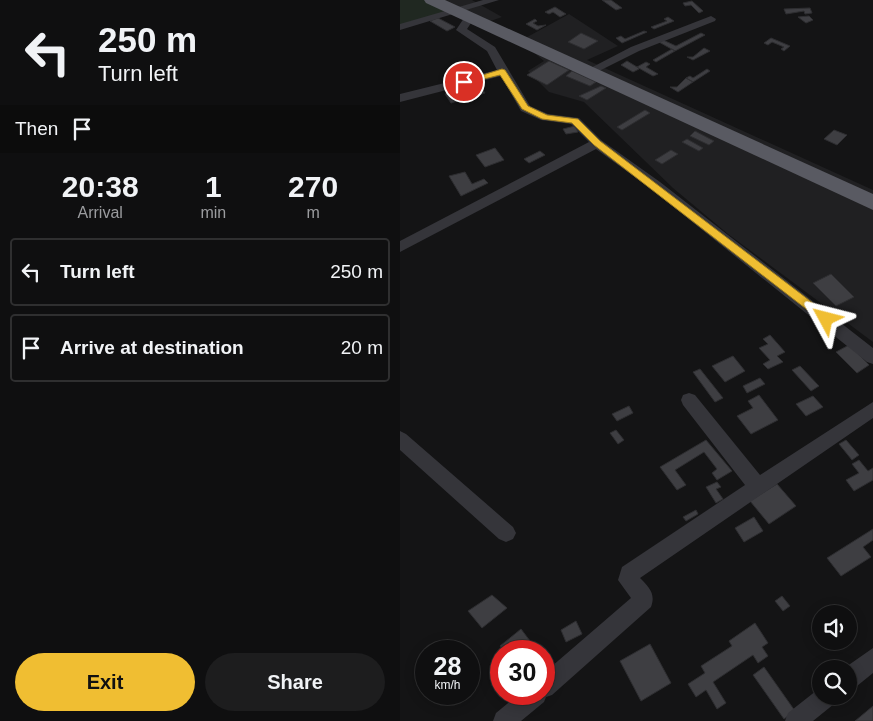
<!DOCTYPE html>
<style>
body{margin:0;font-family:Helvetica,sans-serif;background:#1d1d1e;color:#f1f3f6;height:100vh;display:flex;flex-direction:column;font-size:19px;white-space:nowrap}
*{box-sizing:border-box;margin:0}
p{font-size:16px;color:#9b9c9f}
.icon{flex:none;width:28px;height:28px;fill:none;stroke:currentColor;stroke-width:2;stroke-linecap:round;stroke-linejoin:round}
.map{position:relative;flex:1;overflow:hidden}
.drawer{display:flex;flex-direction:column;background:#0f0f10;width:400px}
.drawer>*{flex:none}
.hud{background:#0f0f10;color:#f1f3f6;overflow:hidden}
.controls{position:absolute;left:412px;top:605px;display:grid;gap:10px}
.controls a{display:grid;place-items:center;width:45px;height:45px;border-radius:50%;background:#0f0f10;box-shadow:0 2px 12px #0003,0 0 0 1px #2f2f30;font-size:25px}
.speed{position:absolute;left:15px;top:640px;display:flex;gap:10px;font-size:25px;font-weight:700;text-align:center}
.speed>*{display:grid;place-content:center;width:65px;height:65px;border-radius:50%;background:#0f0f10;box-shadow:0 2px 12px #0003,0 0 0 1px #2f2f30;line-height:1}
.speed small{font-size:12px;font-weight:400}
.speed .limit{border:8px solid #d22;background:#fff;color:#111}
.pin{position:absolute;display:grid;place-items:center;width:42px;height:42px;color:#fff;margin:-21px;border:2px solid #fff;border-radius:50%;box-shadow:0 1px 5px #0007}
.me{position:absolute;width:55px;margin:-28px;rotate:308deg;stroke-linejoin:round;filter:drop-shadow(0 0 4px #0008)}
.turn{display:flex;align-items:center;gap:18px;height:105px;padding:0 15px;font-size:22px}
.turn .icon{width:65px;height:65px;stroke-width:2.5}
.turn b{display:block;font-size:35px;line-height:42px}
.then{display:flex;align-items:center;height:48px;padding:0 15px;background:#0003;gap:10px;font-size:19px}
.eta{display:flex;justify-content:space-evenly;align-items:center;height:85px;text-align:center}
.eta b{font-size:30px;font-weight:700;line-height:35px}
.primary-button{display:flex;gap:10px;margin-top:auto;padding:10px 15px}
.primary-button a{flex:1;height:58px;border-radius:30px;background:#f0be32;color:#111;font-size:20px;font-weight:700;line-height:58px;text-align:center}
.primary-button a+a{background:#1d1d1e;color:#f1f3f6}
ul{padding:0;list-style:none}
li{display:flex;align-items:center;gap:15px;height:68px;margin:0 10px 8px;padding:0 5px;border:2px solid #2f2f30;border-radius:5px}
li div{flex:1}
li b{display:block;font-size:19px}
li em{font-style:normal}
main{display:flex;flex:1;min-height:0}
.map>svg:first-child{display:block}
.built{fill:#202022}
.green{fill:#202821}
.building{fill:#3e3e42;stroke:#2e2e31}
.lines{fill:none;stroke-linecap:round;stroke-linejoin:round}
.minor{fill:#35353a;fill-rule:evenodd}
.trunk{fill:#595a62;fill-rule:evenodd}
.route{fill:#f0be32;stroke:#9c7c20}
</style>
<main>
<section class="drawer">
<div class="hud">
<div class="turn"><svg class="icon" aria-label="left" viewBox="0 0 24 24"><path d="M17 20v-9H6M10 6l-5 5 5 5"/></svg><div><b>250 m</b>Turn left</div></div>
<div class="then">Then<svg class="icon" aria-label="arrive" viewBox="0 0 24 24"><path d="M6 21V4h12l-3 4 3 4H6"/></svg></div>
</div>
<div class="eta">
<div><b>20:38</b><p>Arrival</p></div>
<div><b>1</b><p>min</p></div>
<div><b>270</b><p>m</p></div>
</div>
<ul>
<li><svg class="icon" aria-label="left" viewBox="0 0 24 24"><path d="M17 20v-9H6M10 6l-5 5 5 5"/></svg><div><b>Turn left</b></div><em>250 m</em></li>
<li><svg class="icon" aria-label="arrive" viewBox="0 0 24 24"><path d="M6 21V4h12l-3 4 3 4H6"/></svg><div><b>Arrive at destination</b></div><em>20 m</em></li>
</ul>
<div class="primary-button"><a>Exit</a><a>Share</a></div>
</section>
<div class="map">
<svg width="473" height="721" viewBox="0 0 473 721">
<rect width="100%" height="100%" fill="#141415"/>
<path class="built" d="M28 0H72L102 17 82 24Z
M169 14 218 46 187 60 473 190V342L328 234 273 188 184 102 149 92 128 71 144 61 120 41Z"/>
<path class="green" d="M0 0H28L51 10 0 26Z"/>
<path class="building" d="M202 0H211L222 8 216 10Z
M292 1 303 11 299 13 291 5 285 6 283 3Z
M155 7 166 14 160 17 153 12 149 14 145 12Z
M410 8 412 13 405 14 404 11 386 14 384 9Z
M409 16 413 20 406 23 398 17Z
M268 17 274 21 254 29 251 27 267 21 264 19Z
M38 18 55 27 47 31 30 21Z
M135 19 137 21 133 23 138 26 146 25 137 30 126 24Z
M244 31 247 32 222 43 216 38 221 36 225 39Z
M181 33 198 41 184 49 168 42Z
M301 33 305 35 275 51 259 42 263 40 276 46Z
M371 38 390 46 384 51 381 49 384 47 372 42 368 45 364 43Z
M304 48 310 51 293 60 287 57H293Z
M272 49 275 51 256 62 253 60Z
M149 61 169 70 147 85 127 75Z
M227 61 237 67 239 69 233 72 221 65Z
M246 62 250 64 246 67 258 74 253 76 237 67Z
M307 69 310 71 293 82 286 78 290 76 293 78Z
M172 71 196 82 190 86 166 76Z
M286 78 293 82 278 92 270 87H277Z
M79 84 85 93 51 103 45 94Z
M201 86 206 88 187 100 179 96Z
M245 110 250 113 222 130 217 127Z
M175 126 178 132 166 134 163 129Z
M434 130 447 135 437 145 424 139Z
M295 131 314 141 309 145 290 136Z
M287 139 303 148 299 151 282 142Z
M95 148 104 160 85 167 76 155Z
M271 150 278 154 262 164 255 160Z
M140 151 145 155 129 163 124 159Z
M65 172 72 184 84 179 88 183 61 196 49 176Z
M431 274 454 297 436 306 413 283Z
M370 335 385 352 377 356 383 362 368 369 363 364 370 360 359 348 368 344 363 339Z
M449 345 469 365 457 373 436 352Z
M333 356 345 371 325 382 312 366Z
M400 366 419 386 411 391 392 370Z
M300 369 323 398 315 402 293 372Z
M360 378 365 384 347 393 343 386Z
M359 395 378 420 351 434 337 416 353 408 348 401Z
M413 396 423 407 406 416 396 404Z
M229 406 233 413 217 421 212 414Z
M216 430 224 440 218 444 210 433Z
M306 440 332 471 317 480 312 473 317 469 304 452 275 470 286 485 277 490 260 467Z
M446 440 459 455 452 460 439 444Z
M459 460 468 471 473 468V480L454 491 446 480 459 473 452 464Z
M317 482 321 487 316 489 323 499 316 503 306 487Z
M377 484 396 506 369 524 350 501Z
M296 510 298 514 286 521 283 517Z
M354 517 363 531 344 542 335 528Z
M473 529V540L463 547 471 557 441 576 427 558Z
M92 595 107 608 82 628 68 611Z
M382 596 390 606 383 611 375 601Z
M176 621 182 634 166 642 161 630Z
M355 623 368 643 362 647 368 656 358 663 353 655 313 682 326 703 317 709 306 690 296 697 288 684 305 673 301 666 332 646 329 641Z
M121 629 133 645 126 651H104L100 646Z
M250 644 271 683 241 701 220 661Z
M364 667 395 711 384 719 353 675Z
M473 706V721H455Z"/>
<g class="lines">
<path class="minor" d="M83 0H99L0 30V24Z
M70 14 75 17 67 29 95 47 130 106 148 114 179 118 201 140 260 182 473 348V364L467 362 250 188 196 149 0 252V241L189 142 171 124 141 120 121 111 101 76 0 102V94L97 70 87 51 56 30 66 15Z
M311 16 316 19 315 21 239 51 193 74H185L183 72 231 47Z
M289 393 295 395 360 475 473 402V418L240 578C249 587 256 594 251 607L152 695 146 697 144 702 121 721H93L96 713 119 694H144V673L231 598 218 580 222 567 345 485 283 405 281 400 283 395Z
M0 431 6 434 113 527 116 533 113 539 106 542 99 539 0 450Z
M473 648V673L457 686 449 689V669H443Z
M421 687V696H437L434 704 413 721H385L388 713Z"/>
<path class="trunk" d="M24 0H45L473 194V210L26 3Z"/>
</g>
<path class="route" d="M102 69 105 70 128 106 147 115 178 119 200 141 430 316V322H423L194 145 172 123 142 119 122 109 100 75 64 84 60 82Z"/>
</svg>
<div class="controls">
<a><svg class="icon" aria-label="sound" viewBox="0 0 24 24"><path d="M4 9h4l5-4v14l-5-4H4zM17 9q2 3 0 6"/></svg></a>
<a><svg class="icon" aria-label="search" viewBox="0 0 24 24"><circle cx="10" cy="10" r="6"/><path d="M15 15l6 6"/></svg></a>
</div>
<div class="speed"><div>28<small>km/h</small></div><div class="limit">30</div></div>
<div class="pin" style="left:64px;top:82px;background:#d93025"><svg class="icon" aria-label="arrive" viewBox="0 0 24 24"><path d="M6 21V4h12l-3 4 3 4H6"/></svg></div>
<svg class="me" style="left:426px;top:319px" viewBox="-20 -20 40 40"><path d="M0-17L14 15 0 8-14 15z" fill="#f0be32" stroke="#fff" stroke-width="4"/></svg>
</div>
</main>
